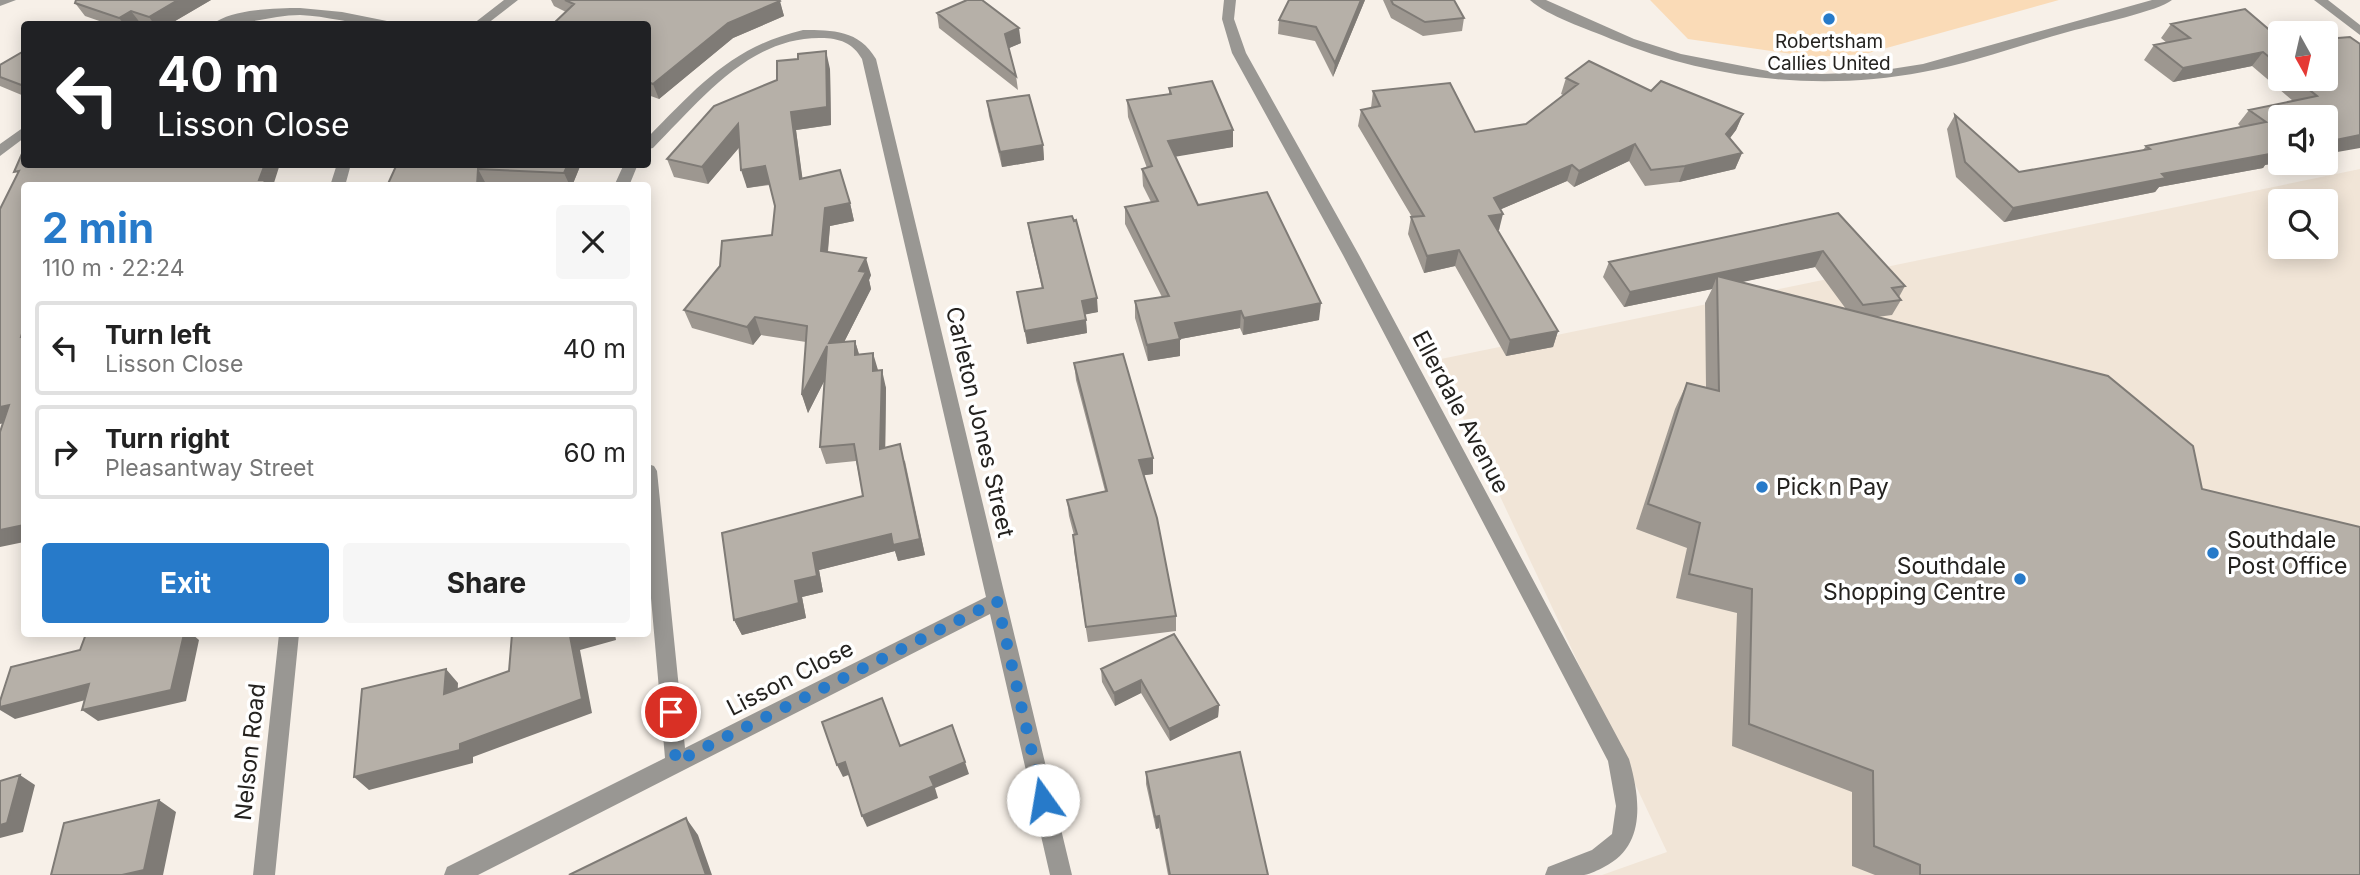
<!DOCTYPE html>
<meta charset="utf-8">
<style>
body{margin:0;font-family:Inter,sans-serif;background:#f6f6f6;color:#222;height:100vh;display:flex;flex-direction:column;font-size:26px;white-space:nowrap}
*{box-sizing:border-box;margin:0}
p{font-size:23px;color:#767676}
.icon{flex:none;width:38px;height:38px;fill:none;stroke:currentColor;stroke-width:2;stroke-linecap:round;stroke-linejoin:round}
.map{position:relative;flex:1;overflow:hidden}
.sheet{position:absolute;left:21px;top:182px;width:630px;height:455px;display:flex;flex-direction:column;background:#fff;border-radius:7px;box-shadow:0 4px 18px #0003}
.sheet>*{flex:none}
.banner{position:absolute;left:21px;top:21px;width:630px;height:147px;border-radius:7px;box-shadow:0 4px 18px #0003;background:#202124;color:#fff;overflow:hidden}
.needle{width:46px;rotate:172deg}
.fabs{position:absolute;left:2268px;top:21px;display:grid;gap:14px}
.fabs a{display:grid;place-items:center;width:70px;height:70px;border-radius:7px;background:#fff;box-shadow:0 4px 18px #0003;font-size:35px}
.pin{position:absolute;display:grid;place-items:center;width:60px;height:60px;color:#fff;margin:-30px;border:4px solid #fff;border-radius:50%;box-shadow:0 2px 7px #0007}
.me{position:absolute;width:77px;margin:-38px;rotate:347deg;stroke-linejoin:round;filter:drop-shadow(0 0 5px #0008)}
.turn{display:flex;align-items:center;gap:24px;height:147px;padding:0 21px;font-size:32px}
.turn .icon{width:91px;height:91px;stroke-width:2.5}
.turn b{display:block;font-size:49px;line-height:60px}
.round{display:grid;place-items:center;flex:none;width:74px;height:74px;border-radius:7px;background:#f6f6f6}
.overview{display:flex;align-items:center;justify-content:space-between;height:119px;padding:0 21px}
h1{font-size:42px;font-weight:700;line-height:52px;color:#277ac9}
.button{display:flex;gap:14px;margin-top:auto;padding:14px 21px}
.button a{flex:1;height:80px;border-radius:7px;background:#277ac9;color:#fff;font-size:28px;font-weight:700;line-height:80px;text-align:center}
.button a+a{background:#f6f6f6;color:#222}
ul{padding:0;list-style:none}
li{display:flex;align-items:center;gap:21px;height:94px;margin:0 14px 10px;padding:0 7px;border:4px solid #e0e0e0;border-radius:7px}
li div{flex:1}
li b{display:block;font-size:26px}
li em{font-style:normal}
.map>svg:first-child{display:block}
.built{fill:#f1e5d7;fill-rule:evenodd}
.green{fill:#fadbb7}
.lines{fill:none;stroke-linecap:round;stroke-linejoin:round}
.minor{fill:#999793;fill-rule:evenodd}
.tertiary{fill:#999793;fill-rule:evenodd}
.wall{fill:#9d9790;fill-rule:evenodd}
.shaded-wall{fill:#7f7b76}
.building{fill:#b6b0a8;stroke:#7f7b76;stroke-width:2}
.route{stroke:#277ac9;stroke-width:12;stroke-dasharray:0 21.6}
.poi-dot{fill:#277ac9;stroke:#fff;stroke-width:2.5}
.labels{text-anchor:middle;stroke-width:7;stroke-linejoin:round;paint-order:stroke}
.far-poi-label{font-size:19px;fill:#24221f;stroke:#fff}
.street-label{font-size:23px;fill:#24221f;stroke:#fff}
.poi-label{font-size:23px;fill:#24221f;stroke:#fff;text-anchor:start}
</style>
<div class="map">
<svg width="2360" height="875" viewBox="0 0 2360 875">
<rect width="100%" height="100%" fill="#f7f0e8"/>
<path class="built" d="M2360 169V875H1602L1667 852 1436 360ZM2280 201H2326V247H2280Z"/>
<path class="green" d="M1650 0H2059L1865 54 1813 57 1688 39Z"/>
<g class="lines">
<path class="minor" d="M0 0H16L0 6Z
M1224 0H1236L1234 19 1246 53 1359 255 1629 759C1640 797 1647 846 1604 867 1598 870 1591 874 1584 875 1571 875 1558 875 1545 875L1548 867 1592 850 1612 834 1616 806 1608 761 1343 255 1232 53 1222 19Z
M1530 0H1546L1634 39 1681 54 1773 72 1822 74 1872 72 1923 64 2152 0H2172C2159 11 2093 25 2071 31 2023 44 1973 63 1923 72 1818 92 1710 79 1611 39 1588 29 1547 16 1530 0Z
M2314 0H2328L2360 25V35Z
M300 8 342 12 387 21 388 24C360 27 330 16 300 15 271 15 241 27 213 24 231 9 277 8 300 8Z
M803 30C833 30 859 30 876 59L1072 875H1050L990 614 478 875H444L447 867 665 758 648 564V464L654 466 657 471 685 748 986 597 862 59C853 43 839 38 821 38 749 37 700 101 653 148L648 149V137C698 87 731 47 803 30Z
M24 127V138L0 156V144Z
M624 164H638L629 186H614Z"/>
<path class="tertiary" d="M504 0H518L487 24H473Z
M337 164H351L345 186H330Z
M279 634H299L275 875H253Z"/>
</g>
<path class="wall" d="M76 0H211L170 24H108L85 16 75 3Z
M551 0H779L784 16 733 38 659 99 648 95V24L566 12 554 6Z
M1365 0 1333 77 1315 41 1278 34 1279 20Z
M1383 0H1454L1464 18 1462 31 1423 36 1391 18Z
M937 13 1021 43 1009 48 1016 76 1018 90 939 28Z
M2171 24 2280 39V79H2326L2360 148 2280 117V162L2265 165 2263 168 2159 187 2155 192 2004 222 1956 177 1947 129 1955 115 2019 172 2143 150 2146 146 2241 127 2238 124 2249 110 2293 101 2252 66 2173 82 2144 60 2154 45 2167 43 2161 38Z
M24 51V96L0 86V65Z
M830 69 831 125 796 130 802 178 850 203 854 221 830 226 828 252 871 275 869 280 871 289 844 342 855 341 859 354 878 371 886 388 885 448 905 461 925 555 898 561 895 551 819 570 823 592 802 597 806 618 742 635 734 620 863 496 856 461 826 464 820 447 825 379 808 413 802 395 806 342 761 335 753 345 692 328 684 310 772 235 775 206 770 185 747 188 739 147 708 184 674 177 667 159Z
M1566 78 1651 91 1743 114 1736 130 1730 138 1742 153 1735 169 1679 182 1645 186 1629 161 1574 187 1567 181 1501 209 1499 230H1497L1558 331 1553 347 1506 356 1455 266 1424 273 1408 234 1411 217H1412L1358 126 1361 110 1371 108 1373 91 1475 132 1526 124 1563 95 1561 94Z
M1169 88 1233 130V147L1175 156 1198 205 1319 320 1243 335 1240 328 1180 339V356L1148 361 1135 318V301L1162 297 1125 224V207L1151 202 1143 186 1142 169 1147 168 1128 117 1127 100 1169 94Z
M987 101 1043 145 1044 160 1002 167 989 116Z
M397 164H581L572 186H530L486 184Z
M1838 213 1905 286 1899 297 1901 300 1892 315 1877 317 2202 489 2360 875H1875L1852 866V792L1732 746 1737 613 1676 598 1687 548 1636 529 1675 409 1687 383 1706 387 1705 303 1712 289 1624 307 1603 277 1609 262ZM1815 267 1846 309 1741 282Z
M1028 223 1098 312 1085 314 1087 333 1027 344 1017 292 1042 288 1030 236Z
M1074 363 1153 458V474L1144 475 1176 616V631L1088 642 1074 551V535L1069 516 1067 500 1105 491 1076 380Z
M1101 669 1219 705 1218 717 1170 741 1141 693 1115 706 1102 682Z
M1146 772 1268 875H1168L1159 828 1156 829 1146 784Z"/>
<path class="shaded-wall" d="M178 0H211L170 24H154L149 17Z
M1361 0H1365L1333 77 1335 63Z
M780 1 784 16 733 38 659 99 653 84 728 23Z
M131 11 141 24H124L119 18Z
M1019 28 1021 43 1007 49 1005 34Z
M826 51 830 69 831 125 796 130 805 197 800 179 791 112Z
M2263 52 2252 66 2173 82 2183 68Z
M1743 114 1736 130 1720 151 1726 134Z
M738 124 744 142 708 184 702 167Z
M1233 130V147L1168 158V141Z
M2360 135V148L2326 154V142Z
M1635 144 1629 161 1574 187 1579 171Z
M1043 145 1044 160 1002 167 1000 152Z
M2280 150V162L2265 165 2263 168 2159 187 2155 192 2004 222 2013 208 2162 174Z
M1742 153 1735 169 1679 182 1685 166Z
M265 164H280L273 186H263L259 180Z
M568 164H581L572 186H570L564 173Z
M1572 165 1567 181 1490 214 1494 198Z
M765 166 771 184 747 188 741 170Z
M478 169 486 184V186H477Z
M850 203 854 221 830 226 826 269 821 251 825 208Z
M1503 214 1499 230 1485 233 1489 216Z
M1459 250 1455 266 1424 273 1427 256Z
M1823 251 1815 267 1718 287 1717 276 1712 289 1624 307 1630 292Z
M866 258 871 275 869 280 871 289 835 360 829 343 859 271Z
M1097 298 1098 312 1083 315 1082 301Z
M1321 303 1319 320 1243 335 1244 318Z
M1241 311 1240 328 1175 340V323Z
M755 317 761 335 753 345 747 327Z
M1086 320 1087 333 1027 344 1025 331Z
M1558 331 1553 347 1506 356 1510 340Z
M1180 339V356L1148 361 1147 345Z
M855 341 860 358 855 355Z
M827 346 833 364 808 413 802 395Z
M873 353 878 370 873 371Z
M882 370 886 388 885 466 880 449Z
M9 405 24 419 0 424V407Z
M900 444 925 555 898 561 895 551 819 570 823 592 802 597 806 618 742 635 734 620 795 581 813 553 891 534Z
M1153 458V474L1139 476V460Z
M24 525V542L0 547V530Z
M180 634H192L199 640 186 701 98 721 82 710Z
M578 634H615L616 640 580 650 592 713 473 757V763L369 790 354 777 460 744 570 636Z
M446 669 458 683 457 708 444 694Z
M1141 680V693L1115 706 1114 693Z
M89 684 104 695 15 719 0 710V707Z
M1219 705 1218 717 1170 741 1169 729Z
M845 762 851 774 843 777 837 765Z
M965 762 969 774 935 788 938 798 867 827 862 816 930 777Z
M20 775 35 785 23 832 0 838V825Z
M159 800 176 812 163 875H122Z
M1159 816V828L1156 829 1155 817Z
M686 818 698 835 712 875H706Z"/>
<path class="building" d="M76 0H178L149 17 131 11 119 18 75 3Z
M565 0H779L780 1 728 23 653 84 648 82V24H553L574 4Z
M967 0H982L1019 28 1005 34 1016 76 937 13Z
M1289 0H1361L1335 63 1316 27 1279 20Z
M1391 0H1454L1464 18 1425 22 1393 4Z
M2245 9 2280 39V66L2263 52 2183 68 2154 45 2190 38 2171 24Z
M2350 37 2360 44V135L2326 142V117H2280V150L2273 151 2275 153 2162 174 2166 178 2013 208 1965 162 1955 115 2019 172 2150 149 2146 146 2266 122 2249 110 2317 96 2296 79H2326V39Z
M24 51V86L0 77V65Z
M826 51 827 107 791 112 800 179 840 170 850 203 825 208 821 251 866 258 859 271 866 272 829 343 855 341V355L873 353V371L882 370 880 449 900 444 920 539 893 545 891 534 813 553 817 576 795 581 799 603 734 620 722 533 863 496 854 444 820 447 827 346 802 395 807 326 755 317 747 327 684 310 720 266 722 241 772 235 775 206 765 166 741 170 738 124 702 167 667 159 714 106 777 80V61L798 59V54Z
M1589 61 1651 91 1661 81 1743 114 1726 134 1742 153 1685 166 1651 170 1635 144 1579 171 1572 165 1494 198 1503 214 1489 216 1558 331 1510 340 1459 250 1427 256 1411 217 1424 216 1361 110 1380 106 1373 91 1450 83 1475 132 1526 124 1578 84 1566 78Z
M1212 81 1233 130 1168 141 1198 205 1267 192 1321 303 1244 318 1241 311 1175 323 1180 339 1147 345 1135 301 1169 296 1125 207 1158 201 1142 169 1152 166 1127 100 1171 94 1169 88Z
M1029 95 1043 145 1000 152 987 101Z
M24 149V164H265L259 180H265L263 186H24V327L21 337H24V525L0 530V432L9 405 0 407V209L19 171 14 172Z
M397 164H568L564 173 478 169 477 186H387Z
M1838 213 1905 286 1892 288 1901 300 1863 305 1823 251 1630 292 1609 262Z
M1072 216 1074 221 1076 220 1097 298 1082 301 1086 320 1025 331 1017 292 1043 288 1028 223Z
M1717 276 2108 376 2193 446 2202 489 2360 527V875H1920V865L1874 846 1873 771 1749 724 1752 589 1689 574 1700 523 1648 504 1687 383 1719 391Z
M1123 354 1153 458 1139 460 1157 518 1176 616 1086 627 1073 535 1077 534 1067 500 1107 491 1074 363Z
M86 634H184L171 690 82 710 89 684 0 707V701L11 667 80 650Z
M512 634H578L570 636 582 699 460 744V750L354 777 362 689 446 669 444 694 509 671Z
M1174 634 1219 705 1169 729 1141 680 1114 693 1101 669Z
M882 698 900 746 952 725 965 762 930 777 934 786 862 816 845 762 837 765 822 722Z
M1240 752 1268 875H1170L1159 816 1155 817 1146 772Z
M20 775 7 823 0 825V781Z
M159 800 144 870 122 875H51L64 823Z
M686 818 706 875H569Z"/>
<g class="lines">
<path class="route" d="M671 712 676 762 997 601 1043 800"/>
</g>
<g class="poi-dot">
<circle cx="1829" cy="19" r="7"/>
<circle cx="1762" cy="487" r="7"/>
<circle cx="2213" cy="553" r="7"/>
<circle cx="2020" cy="579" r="7"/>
</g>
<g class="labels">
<g class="far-poi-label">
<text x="1829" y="48">Robertsham<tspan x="1829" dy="22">Callies United</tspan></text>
</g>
<g class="street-label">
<text transform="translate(1461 412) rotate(62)" y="8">Ellerdale Avenue</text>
<text transform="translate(980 422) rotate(77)" y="8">Carleton Jones Street</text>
<text transform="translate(790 678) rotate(-27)" y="8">Lisson Close</text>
<text transform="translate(250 752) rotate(-84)" y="8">Nelson Road</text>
</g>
<g class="poi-label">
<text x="1776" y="495">Pick n Pay</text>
<text x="2227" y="548">Southdale<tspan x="2227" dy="26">Post Office</tspan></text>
<text x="2006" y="574" text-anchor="end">Southdale<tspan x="2006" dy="26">Shopping Centre</tspan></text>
</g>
</g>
</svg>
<div class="fabs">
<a><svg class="needle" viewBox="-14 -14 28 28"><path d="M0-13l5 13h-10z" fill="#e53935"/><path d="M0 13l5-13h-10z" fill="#767676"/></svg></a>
<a><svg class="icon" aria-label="sound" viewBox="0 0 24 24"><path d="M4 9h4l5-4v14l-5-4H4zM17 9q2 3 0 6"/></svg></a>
<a><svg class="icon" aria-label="search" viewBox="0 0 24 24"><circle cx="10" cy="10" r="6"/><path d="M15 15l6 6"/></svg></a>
</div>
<div class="pin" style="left:671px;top:712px;background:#d93025"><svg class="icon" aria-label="arrive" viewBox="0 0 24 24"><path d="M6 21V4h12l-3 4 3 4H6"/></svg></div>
<svg class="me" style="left:1043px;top:800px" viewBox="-20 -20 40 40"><circle r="19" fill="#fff"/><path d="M0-13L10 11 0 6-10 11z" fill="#277ac9"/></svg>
<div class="banner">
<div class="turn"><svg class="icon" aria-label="left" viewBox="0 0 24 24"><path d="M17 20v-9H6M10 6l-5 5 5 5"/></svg><div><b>40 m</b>Lisson Close</div></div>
</div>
<section class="sheet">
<div class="overview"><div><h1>2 min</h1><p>110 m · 22:24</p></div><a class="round"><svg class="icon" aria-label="close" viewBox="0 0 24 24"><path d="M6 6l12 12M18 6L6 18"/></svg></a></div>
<ul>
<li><svg class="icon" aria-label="left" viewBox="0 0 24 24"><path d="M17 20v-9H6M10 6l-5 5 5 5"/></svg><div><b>Turn left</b><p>Lisson Close</p></div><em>40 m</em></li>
<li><svg class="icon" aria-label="right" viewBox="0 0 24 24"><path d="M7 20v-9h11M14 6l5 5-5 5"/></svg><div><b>Turn right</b><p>Pleasantway Street</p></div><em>60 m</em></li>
</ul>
<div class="button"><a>Exit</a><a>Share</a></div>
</section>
</div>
